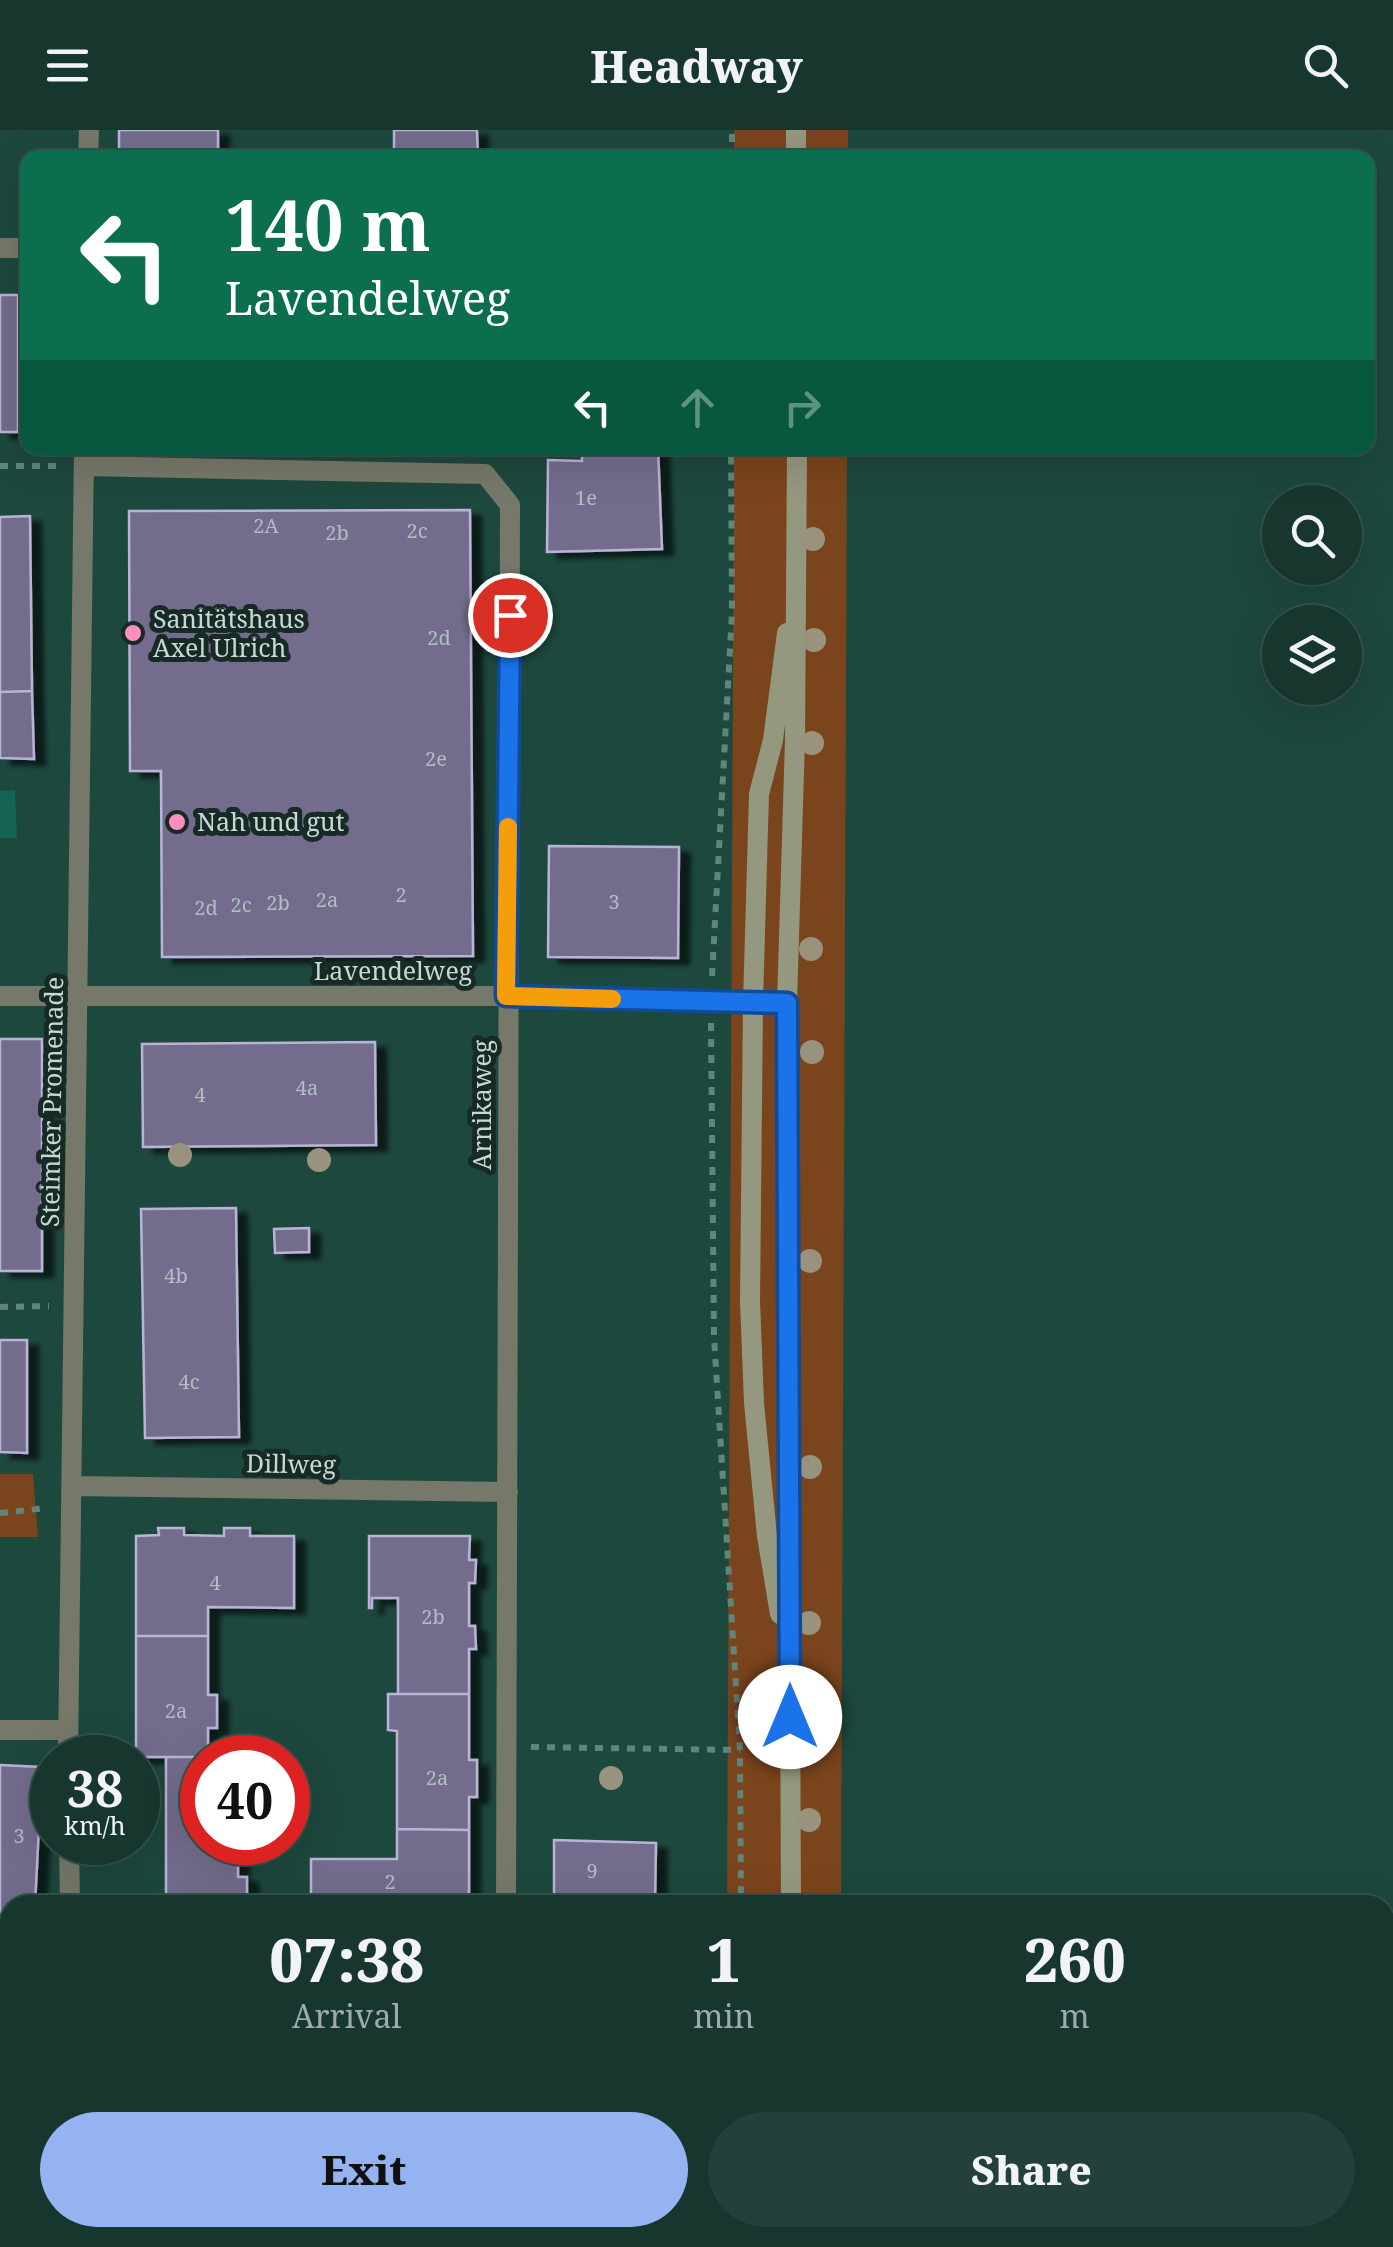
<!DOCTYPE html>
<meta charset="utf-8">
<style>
body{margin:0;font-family:"Noto Serif",serif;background:#23413a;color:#f1f3f6;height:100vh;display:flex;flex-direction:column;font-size:38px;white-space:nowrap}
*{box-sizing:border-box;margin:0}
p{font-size:32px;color:#9eabaa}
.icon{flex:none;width:55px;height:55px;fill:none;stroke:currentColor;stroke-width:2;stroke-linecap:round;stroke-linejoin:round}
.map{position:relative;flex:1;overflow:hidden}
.details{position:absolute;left:0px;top:1765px;width:1395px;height:352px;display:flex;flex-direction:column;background:#16362e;border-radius:30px 30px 0 0;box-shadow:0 10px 40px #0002,0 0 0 2px #35504a}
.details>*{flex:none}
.hud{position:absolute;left:20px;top:20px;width:1355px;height:305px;border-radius:20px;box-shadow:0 10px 40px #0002,0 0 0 2px #35504a;background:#0b6e4f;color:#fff;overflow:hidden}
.buttons{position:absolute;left:1262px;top:355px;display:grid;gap:20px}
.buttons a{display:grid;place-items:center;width:100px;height:100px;border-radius:50%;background:#16362e;box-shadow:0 10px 40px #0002,0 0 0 2px #35504a;font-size:50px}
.speed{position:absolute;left:30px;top:1605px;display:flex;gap:20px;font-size:50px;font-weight:700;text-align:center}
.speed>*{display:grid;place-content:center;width:130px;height:130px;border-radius:50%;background:#16362e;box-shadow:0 10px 40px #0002,0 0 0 2px #35504a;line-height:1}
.speed small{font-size:25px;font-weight:400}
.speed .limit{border:15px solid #d22;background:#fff;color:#111}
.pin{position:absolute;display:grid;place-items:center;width:85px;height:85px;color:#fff;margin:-42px;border:5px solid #fff;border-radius:50%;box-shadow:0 2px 10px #0007}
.me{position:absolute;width:110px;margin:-55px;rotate:0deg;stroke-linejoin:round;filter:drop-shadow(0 0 8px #0008)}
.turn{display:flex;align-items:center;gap:35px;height:210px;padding:0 40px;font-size:45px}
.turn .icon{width:130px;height:130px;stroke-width:2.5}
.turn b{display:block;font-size:70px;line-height:85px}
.lanes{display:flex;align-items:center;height:95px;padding:0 40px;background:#0003;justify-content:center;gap:50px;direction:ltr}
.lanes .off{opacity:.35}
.eta{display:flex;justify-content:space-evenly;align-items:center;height:170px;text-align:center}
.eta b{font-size:60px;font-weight:800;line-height:70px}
.primary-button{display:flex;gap:20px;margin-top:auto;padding:20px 40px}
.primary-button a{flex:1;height:115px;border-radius:60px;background:#95b2f1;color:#111;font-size:40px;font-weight:800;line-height:115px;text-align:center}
.primary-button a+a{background:#23413a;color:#f1f3f6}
header{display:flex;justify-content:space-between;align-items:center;height:130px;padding:0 40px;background:#16362e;font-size:45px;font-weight:800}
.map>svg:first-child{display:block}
.green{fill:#7a441c}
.water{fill:#146453}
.building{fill:#736c8d;stroke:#bab3d8;stroke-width:2.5;filter:url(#shadow)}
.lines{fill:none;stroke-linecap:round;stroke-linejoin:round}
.path{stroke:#62857b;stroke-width:6;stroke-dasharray:8 8;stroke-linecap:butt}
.street{stroke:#767869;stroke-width:20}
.secondary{stroke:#94987f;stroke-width:20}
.tree{fill:#99937e}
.route-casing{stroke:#114b97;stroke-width:25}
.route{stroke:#1a73e8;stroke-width:18}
.slow{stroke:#f59e0b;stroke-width:18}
.poi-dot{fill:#fe8ebd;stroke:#182a25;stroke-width:4}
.labels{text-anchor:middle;stroke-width:10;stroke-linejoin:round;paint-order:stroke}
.number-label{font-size:20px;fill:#b0bfc2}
.poi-label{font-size:25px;fill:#c4dbd3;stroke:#182a25;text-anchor:start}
.street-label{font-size:25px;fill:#c4dbd3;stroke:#182a25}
</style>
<header><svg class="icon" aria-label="menu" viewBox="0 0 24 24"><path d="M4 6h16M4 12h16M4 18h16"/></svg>Headway<svg class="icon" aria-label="search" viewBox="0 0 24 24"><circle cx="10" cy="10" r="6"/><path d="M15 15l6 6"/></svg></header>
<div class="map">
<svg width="1393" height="2117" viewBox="0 0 1393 2117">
<defs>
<filter id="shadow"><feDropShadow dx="11" dy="6" stdDeviation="2.5" flood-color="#0009"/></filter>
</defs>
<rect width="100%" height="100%" fill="#1d483d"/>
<path class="green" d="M734 0H848V27L734 28Z
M734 318H847L841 1775H727Z
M0 1344H33L38 1407H0Z
M0 1815H10V1896H0Z
M735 2108H850V2117H736Z"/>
<path class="water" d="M15 660 17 708H0V661Z"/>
<path class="building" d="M119 0H218V28H119Z
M394 0H477L478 28H394Z
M0 165H18V302H0Z
M582 318H658L662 419 547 422 548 330 582 331Z
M470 380 473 826 162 827 161 641H130L129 381Z
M30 386 32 561 0 562V387Z
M32 561 34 629 0 628V562Z
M549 716 679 717 678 828 548 827Z
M0 909H42V1141H0Z
M375 912 376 1015 143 1017 142 914Z
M236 1078 239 1307 145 1308 141 1079Z
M309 1098V1122L275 1123 274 1099Z
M0 1210H27V1323L0 1322Z
M158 1398H184V1405L224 1406V1398H250V1406H294V1478L208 1477V1506H136V1406L159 1405Z
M369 1406H470L469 1430H476L475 1453H469V1496H475L476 1519H469V1564H398V1468H372V1478H369Z
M136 1506H208V1565H217V1598H208V1627H136Z
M388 1564H469V1630H477V1667H469V1700L397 1699V1601L388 1600Z
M166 1627H229L202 1628V1712H238V1747H247V1775H166Z
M0 1635 42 1637 35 1775H10V1785H0Z
M397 1699 469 1700V1775H311V1729H397Z
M554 1710 656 1713 655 1775H554Z
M0 1896H10V2108H105V2117H0Z
M173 2108H245V2117H173Z
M396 2108H468V2117H396Z"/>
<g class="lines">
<path class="path" d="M732 28V0
M0 336H58
M712 846 732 483 731 318
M711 893 714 1207 740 1620 741 1775
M0 1177 49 1176
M0 1383 47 1378
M531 1617 740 1620
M0 1869H10
M750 2108 751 2117"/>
<path class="street" d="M88 28 89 0
M0 118H28
M84 336 485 344 510 375 506 1775
M0 866H507L787 873
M72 1356 508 1362
M0 1600H68
M68 1628 84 318
M69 1712 70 1775
M138 2108V2117
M504 2117V2108"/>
<path class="secondary" d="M796 0V28
M780 1484 767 1406 754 1273 750 1171 753 873 759 664 773 610 787 503
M791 1775 787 873 795 610 797 318
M797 2108 798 2117"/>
</g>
<g class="tree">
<circle cx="813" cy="409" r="12"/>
<circle cx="814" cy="510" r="12"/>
<circle cx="812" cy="613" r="12"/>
<circle cx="811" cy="819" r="12"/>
<circle cx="812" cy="922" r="12"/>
<circle cx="180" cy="1025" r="12"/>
<circle cx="319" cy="1030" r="12"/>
<circle cx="810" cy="1131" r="12"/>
<circle cx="810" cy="1337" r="12"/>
<circle cx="809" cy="1493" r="12"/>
<circle cx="809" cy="1601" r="12"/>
<circle cx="611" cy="1648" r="12"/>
<circle cx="809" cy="1690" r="12"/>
</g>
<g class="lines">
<defs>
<path id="route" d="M510 485 506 866 787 873 790 1587"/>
</defs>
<use href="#route" class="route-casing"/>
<use href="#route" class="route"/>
<path class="slow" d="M508 697 506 866 612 869"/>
</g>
<g class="poi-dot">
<circle cx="133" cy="503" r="10"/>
<circle cx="177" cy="692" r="10"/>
</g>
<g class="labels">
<g class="number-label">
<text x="586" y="375">1e</text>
<text x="266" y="403">2A</text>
<text x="417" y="408">2c</text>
<text x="337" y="410">2b</text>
<text x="439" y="515">2d</text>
<text x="436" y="636">2e</text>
<text x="401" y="772">2</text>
<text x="327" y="777">2a</text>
<text x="614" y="779">3</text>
<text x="278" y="780">2b</text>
<text x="241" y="782">2c</text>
<text x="206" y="785">2d</text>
<text x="307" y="965">4a</text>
<text x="200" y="972">4</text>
<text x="176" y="1153">4b</text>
<text x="189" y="1259">4c</text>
<text x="215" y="1460">4</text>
<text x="433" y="1494">2b</text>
<text x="176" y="1588">2a</text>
<text x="437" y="1655">2a</text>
<text x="19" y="1713">3</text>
<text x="592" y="1748">9</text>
<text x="390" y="1759">2</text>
</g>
<g class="poi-label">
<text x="153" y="498">Sanitätshaus<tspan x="153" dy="29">Axel Ulrich</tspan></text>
<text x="197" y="701">Nah und gut</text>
</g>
<g class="street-label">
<text x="393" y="850">Lavendelweg</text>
<text transform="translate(52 972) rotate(-89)" y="9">Steimker Promenade</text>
<text transform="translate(482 975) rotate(-90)" y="9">Arnikaweg</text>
<text transform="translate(291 1334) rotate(1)" y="9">Dillweg</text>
</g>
</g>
</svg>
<div class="buttons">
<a><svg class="icon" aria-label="search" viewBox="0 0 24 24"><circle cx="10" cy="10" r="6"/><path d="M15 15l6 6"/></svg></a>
<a><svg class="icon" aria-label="layers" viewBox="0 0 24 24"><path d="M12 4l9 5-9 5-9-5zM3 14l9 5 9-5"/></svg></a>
</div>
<div class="speed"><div>38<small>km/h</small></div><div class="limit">40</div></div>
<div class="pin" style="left:510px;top:485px;background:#d93025"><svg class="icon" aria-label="arrive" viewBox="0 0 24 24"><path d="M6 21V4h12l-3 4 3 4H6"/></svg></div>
<svg class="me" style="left:790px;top:1587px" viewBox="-20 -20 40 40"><circle r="19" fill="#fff"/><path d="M0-13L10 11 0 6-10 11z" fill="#1a73e8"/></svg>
<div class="hud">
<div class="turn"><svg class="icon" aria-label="left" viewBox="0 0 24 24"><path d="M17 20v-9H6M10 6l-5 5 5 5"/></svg><div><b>140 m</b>Lavendelweg</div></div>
<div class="lanes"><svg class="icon" aria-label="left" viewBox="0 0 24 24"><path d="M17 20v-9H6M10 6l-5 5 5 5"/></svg><svg class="icon off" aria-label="ahead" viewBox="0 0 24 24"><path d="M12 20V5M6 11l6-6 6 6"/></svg><svg class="icon off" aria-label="right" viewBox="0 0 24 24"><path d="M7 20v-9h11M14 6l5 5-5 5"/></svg></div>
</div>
<section class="details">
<div class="eta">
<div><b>07:38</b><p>Arrival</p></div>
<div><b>1</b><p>min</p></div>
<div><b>260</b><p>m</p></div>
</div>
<div class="primary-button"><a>Exit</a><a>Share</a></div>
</section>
</div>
